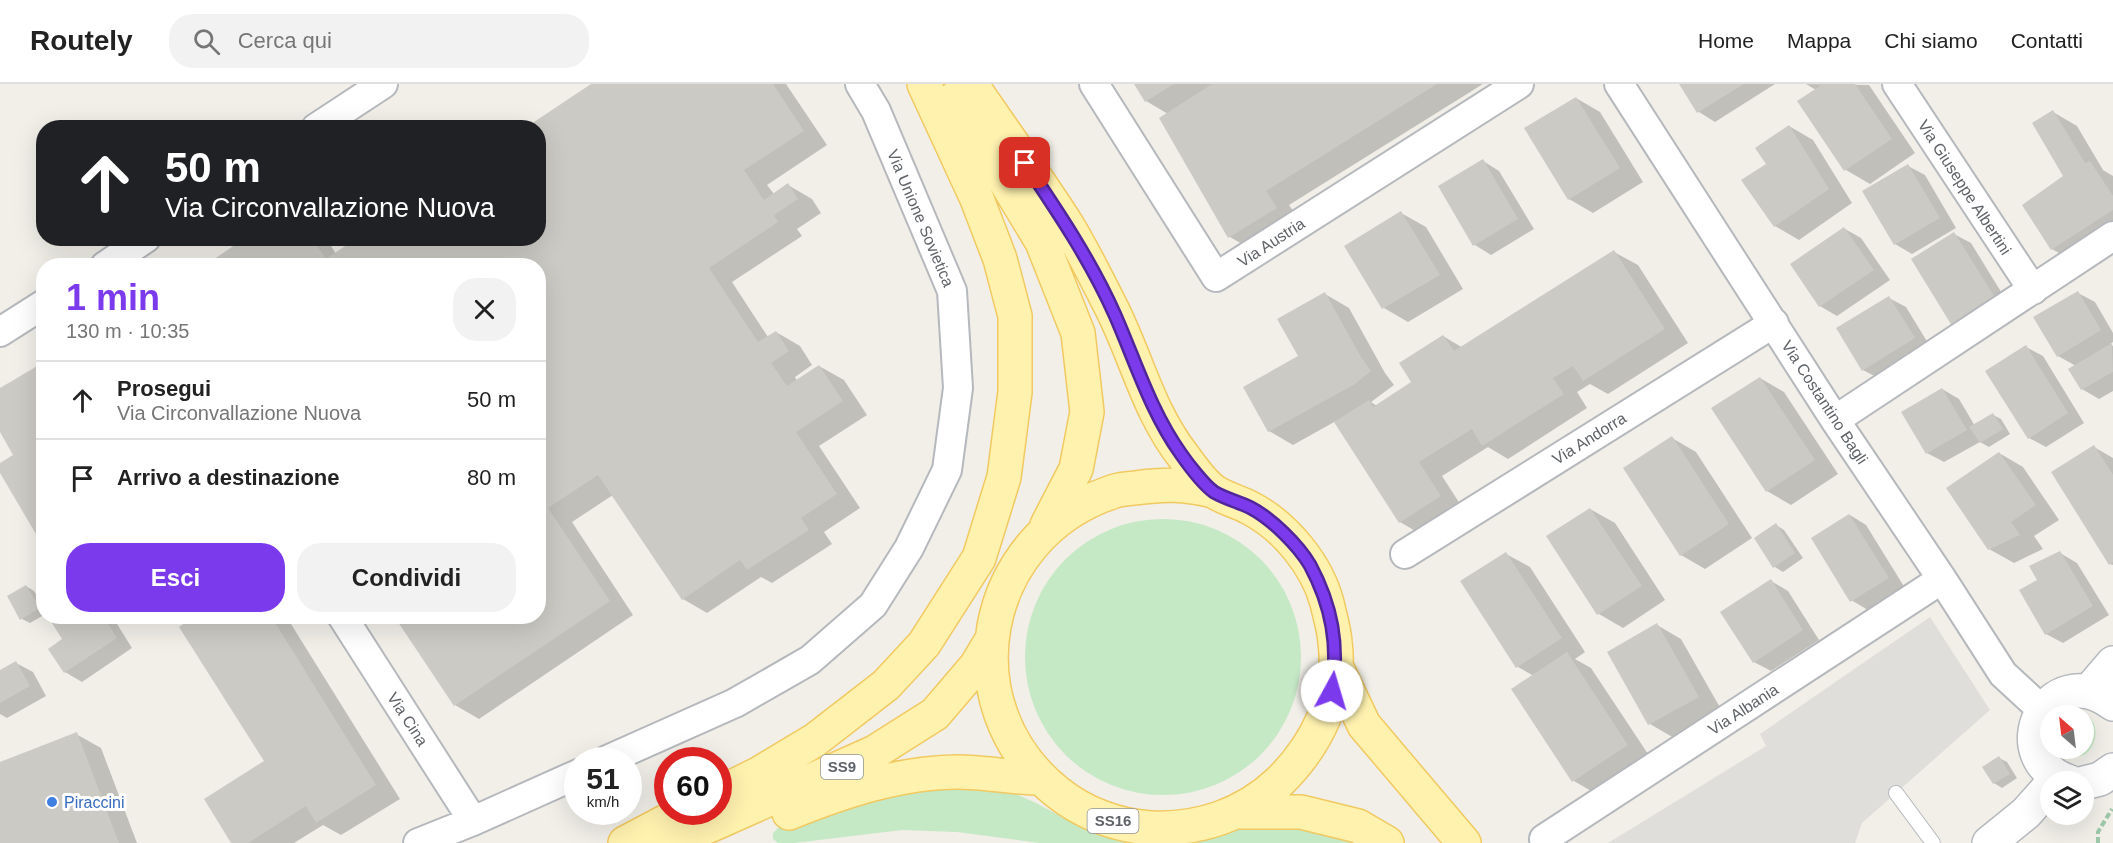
<!DOCTYPE html>
<html lang="it">
<meta charset="utf-8">
<style>
body{margin:0;font-family:Arial,sans-serif;background:#f2f2f2;color:#222;height:100vh;display:flex;flex-direction:column;font-size:22px;white-space:nowrap}
*{box-sizing:border-box;margin:0}
p{font-size:20px;color:#767676}
.icon{flex:none;width:33px;height:33px;fill:none;stroke:currentColor;stroke-width:2;stroke-linecap:round;stroke-linejoin:round}
.map{position:relative;flex:1;overflow:hidden}
.sheet{position:absolute;left:36px;top:174px;width:510px;height:366px;display:flex;flex-direction:column;background:#fff;border-radius:24px;box-shadow:0 6px 24px #0002}
.sheet>*{flex:none}
.guide{position:absolute;left:36px;top:36px;width:510px;height:126px;border-radius:24px;box-shadow:0 6px 24px #0002;background:#202124;color:#fff;overflow:hidden}
.needle{width:39px;rotate:332deg}
.fabs{position:absolute;left:2040px;top:621px;display:grid;gap:12px}
.fabs a{display:grid;place-items:center;width:54px;height:54px;border-radius:50%;background:#fff;box-shadow:0 6px 24px #0002;font-size:30px}
.speed{position:absolute;left:564px;top:663px;display:flex;gap:12px;font-size:30px;font-weight:700;text-align:center}
.speed>*{display:grid;place-content:center;width:78px;height:78px;border-radius:50%;background:#fff;box-shadow:0 6px 24px #0002;line-height:1}
.speed small{font-size:15px;font-weight:400}
.speed .limit{border:9px solid #d22;background:#fff;color:#111}
.pin{position:absolute;display:grid;place-items:center;width:51px;height:51px;color:#fff;margin:-26px;border-radius:12px;box-shadow:0 3px 9px #0006}
.me{position:absolute;width:66px;margin:-33px;rotate:6deg;stroke-linejoin:round;filter:drop-shadow(0 0 4px #0008)}
.turn{display:flex;align-items:center;gap:21px;height:126px;padding:0 30px;font-size:27px}
.turn .icon{width:78px;height:78px;stroke-width:2.5}
.turn b{display:block;font-size:42px;line-height:51px}
.round{display:grid;place-items:center;flex:none;width:63px;height:63px;border-radius:24px;background:#f2f2f2}
.head{display:flex;align-items:center;justify-content:space-between;height:102px;padding:0 30px}
h1{font-size:36px;font-weight:700;line-height:45px;color:#7c3aed}
.primary-button{display:flex;gap:12px;margin-top:auto;padding:12px 30px}
.primary-button a{flex:1;height:69px;border-radius:24px;background:#7c3aed;color:#fff;font-size:24px;font-weight:700;line-height:69px;text-align:center}
.primary-button a+a{background:#f2f2f2;color:#222}
ul{padding:0;list-style:none}
li{display:flex;align-items:center;gap:18px;height:78px;padding:0 30px;border-top:2px solid #e0e0e0}
li div{flex:1}
li b{display:block;font-size:22px}
li em{font-style:normal}
header{display:flex;align-items:center;gap:36px;box-sizing:border-box;height:84px;padding:0 30px;background:#fff;border-bottom:2px solid #e0e0e0}
header strong{font-size:28px}
nav{display:flex;gap:33px;margin-inline-start:auto;font-size:21px}
.search{width:420px;height:54px;background:#f2f2f2;display:flex;align-items:center;gap:15px;box-sizing:border-box;padding:0 21px;border-radius:24px;color:#767676;font-size:22px}
.map>svg:first-child{display:block}
.industrial{fill:#e0deda}
.green{fill:#c5e8c5}
.shadow{fill:#0003}
.building{fill:#cccac5}
.lines{fill:none;stroke-linecap:round;stroke-linejoin:round}
.lane-casing{stroke:#b5b8bc;stroke-width:16}
.street-casing{stroke:#b5b8bc;stroke-width:32}
.secondary-casing{stroke:#b6babf;stroke-width:36}
.primary-casing{stroke:#f2c960;stroke-width:36}
.path{stroke:#9cc7a9;stroke-width:4;stroke-dasharray:6 3;stroke-linecap:butt}
.lane{stroke:#fff;stroke-width:14}
.street{stroke:#fff;stroke-width:28}
.secondary{stroke:#fff;stroke-width:33}
.primary{stroke:#fff2af;stroke-width:33}
.route-casing{stroke:#51269a;stroke-width:15}
.route{stroke:#7c3aed;stroke-width:10}
.shop-dot{fill:#3f7fe0;stroke:#fff;stroke-width:2}
.labels{text-anchor:middle;stroke-width:6;stroke-linejoin:round;paint-order:stroke}
.shield{fill:#fff;stroke:#8f9295;stroke-width:1.5}
.shield-label{font-size:15px;font-weight:bold;fill:#5f6368}
.street-label{font-size:16px;fill:#5f6368;stroke:#fff}
.shop-label{font-size:16px;fill:#366cbe;stroke:#fff;text-anchor:start}
</style>
<header>
<strong>Routely</strong>
<div class="search"><svg class="icon" aria-label="search" viewBox="0 0 24 24"><circle cx="10" cy="10" r="6"/><path d="M15 15l6 6"/></svg>Cerca qui</div>
<nav><a>Home</a><a>Mappa</a><a>Chi siamo</a><a>Contatti</a></nav>
</header>
<div class="map">
<svg width="2113" height="759" viewBox="0 0 2113 759">
<rect width="100%" height="100%" fill="#f1efe8"/>
<path class="industrial" d="M1930 533 1990 626 1862 739 1855 759H1608L1766 662 1760 650Z"/>
<path class="green" d="M1025 573a138 138 0 1 1 276 0a138 138 0 1 1-276 0Z
M2075 628C2113 629 2092 694 2062 665L2084 664V632L2066 631Z
M985 700 1014 709 1036 719 1084 745 1120 757 1146 759H1040L957 748 902 746 794 759H778L773 755V749L778 744 794 736 872 711Z
M1260 740 1303 741 1359 759H1162L1182 758Z"/>
<path class="shadow" d="M593 0H786L827 61 767 101 774 110 788 101 812 115 821 129 797 145 802 152 732 198 768 253 776 248 800 262 812 281 795 293 797 297 819 282 844 296 867 331 819 362 860 424 824 448 832 460 772 499 761 493 707 529 683 515 613 411 572 438 633 531 479 635 455 621 538 532V182H207L247 154H326L336 170 538 154Z
M1135 0H1483L1289 121 1301 138 1254 167 1230 153 1161 34 1168 30 1146 17Z
M1680 0H1775L1715 38 1699 28Z
M1806 0 1869 1 1915 69 1870 100 1846 86 1816 6Z
M1576 14 1600 28 1643 98 1593 129 1569 115Z
M2053 28 2077 42 2103 86 2113 92V155L2076 179 2052 165 2065 92Z
M1789 42 1813 56 1852 119 1799 156 1775 142 1768 80Z
M1483 77 1499 87 1534 145 1491 171 1475 161Z
M1908 82 1925 91 1956 144 1912 170 1895 160Z
M1401 129 1426 143 1463 205 1408 238 1384 224Z
M1845 145 1861 154 1890 196 1837 232 1820 222 1792 180Z
M1954 150 1971 159 2011 224 1970 250Z
M1614 168 1638 181 1688 259 1608 310 1590 300 1577 308 1587 324 1508 375 1488 363 1442 392 1464 426 1424 452 1400 438 1336 337 1293 361 1269 347 1325 210 1349 224 1385 289 1394 301 1371 318 1377 322 1413 299 1443 252 1463 264Z
M2078 209 2095 218 2113 249V258L2110 260 2113 262V307L2099 315 2082 305 2076 282 2058 272Z
M1889 214 1906 223 1931 264 1880 295 1863 286Z
M2026 263 2043 272 2084 339 2046 363 2029 354Z
M1760 294 1784 308 1838 390 1791 421 1767 407Z
M1942 305 1959 315 1975 342 1993 331 2001 335 2010 350 1989 363 1980 358 1944 378 1927 369Z
M1672 354 1696 368 1752 454 1705 485 1681 471Z
M2094 363 2113 374V481L2110 480Z
M1999 369 2023 383 2059 436 2034 452 2043 465 2014 479 1989 465Z
M1590 425 1615 439 1665 516 1623 544 1599 530 1548 453Z
M1850 431 1866 441 1905 504 1868 526 1851 516Z
M1776 441 1784 446 1803 474 1783 488 1775 483 1756 454Z
M2060 469 2077 479 2109 531 2063 559 2046 550Z
M1506 470 1530 483 1585 568 1575 575 1591 584 1652 676 1598 711 1574 697 1514 606 1534 592 1518 583 1462 498Z
M1771 497 1788 507 1819 556 1771 587 1754 578Z
M26 502 34 507 44 523V531L30 539 22 535Z
M65 532H87L92 536 97 532H104L117 540 132 564 82 598 65 588Z
M198 532H286L400 715 341 751 323 741 294 759H233L266 678Z
M1657 541 1681 555 1722 627 1674 654 1650 640 1609 569Z
M16 579 33 588 46 612 7 634 0 630V588Z
M76 650 101 664 137 759H0V680Z
M1999 674 2007 678 2017 694 2002 704 1994 699Z"/>
<path class="building" d="M591 0H773L804 47 744 86 764 116 788 99 798 115 774 131 778 138 709 184 758 258 776 247 789 267 771 279 787 302 819 281 843 317 796 348 837 410 801 434 809 446 747 486 740 476 682 516 598 391 548 424 610 517 454 622 394 532H538V182H204L245 154H312L326 175 357 154H538V44H525Z
M1134 0H1174L1145 18Z
M1212 0H1437L1266 107 1277 124 1228 154 1159 34Z
M1679 0H1744L1697 29Z
M1823 0H1855L1892 55 1844 87 1797 17Z
M1576 13 1620 84 1568 116 1524 44Z
M2053 26 2085 79 2090 77 2113 112V126L2051 166 2022 121 2063 92 2032 39Z
M1789 41 1829 105 1774 143 1741 96 1766 80 1755 64Z
M1483 75 1518 135 1473 162 1438 102Z
M1908 80 1940 134 1894 161 1862 107Z
M1401 127 1440 191 1382 225 1344 162Z
M1844 143 1874 186 1819 223 1790 180Z
M1954 148 1996 215 1952 242 1911 175Z
M1614 166 1665 245 1583 297 1573 282 1553 294 1564 310 1482 362 1472 345 1419 378 1441 412 1399 439 1334 338 1369 316 1373 323 1411 298 1399 279 1443 251 1454 267Z
M2078 207 2101 246 2057 273 2033 233Z
M1325 208 1361 273 1371 287 1355 300 1268 348 1243 303 1298 272 1277 235Z
M1889 212 1915 254 1862 287 1836 244Z
M2112 259 2113 288 2081 306 2068 285Z
M2026 261 2068 329 2028 355 1985 287Z
M44 278V455L40 457 0 389V379L13 371 0 348V304Z
M1760 293 1815 376 1766 408 1711 324Z
M1942 304 1967 346 1926 370 1901 328Z
M1993 329 2003 345 1980 359 1969 343Z
M1672 352 1729 440 1680 472 1623 384Z
M2094 361 2113 391V478L2109 481 2051 388Z
M1999 368 2036 421 2011 438 2020 451 1988 466 1946 404Z
M1590 424 1642 502 1597 531 1546 452Z
M1849 430 1889 494 1850 518 1811 454Z
M1776 439 1795 469 1773 484 1754 454Z
M2060 467 2093 522 2045 551 2019 506 2037 496 2029 482Z
M1506 468 1562 554 1516 584 1460 497Z
M1771 495 1803 546 1753 579 1720 528Z
M26 501 40 524 20 536 7 512Z
M63 532H81L85 539 94 532H103L117 554 64 589 48 565 62 555 52 539Z
M195 532H271L376 701 316 739 306 722 248 759H231L204 715 264 677 179 543Z
M1657 539 1699 613 1648 641 1607 568Z
M1567 568 1628 661 1572 698 1511 605Z
M16 577 30 602 0 619V586Z
M77 648 119 759H0V678Z
M1999 672 2010 690 1993 700 1982 683Z"/>
<g class="lines">
<defs>
<path id="lane" d="M1896 709 1933 759"/>
<path id="street" d="M1094 0 1216 193 1519 0
M1619 0 1835 336 1942 495 2003 590 2042 626
M1897 0 2033 206
M316 44 383 0
M105 182 146 154
M0 248 44 220
M1835 336 2113 152
M1405 470 1774 239
M342 532 473 737
M607 676 735 619 810 576 873 521 909 464 947 386 958 304 952 207 876 27 860 0
M1544 755 1942 495
M418 759 473 737 578 690"/>
<path id="secondary" d="M2089 607 2113 579
M2070 698C1997 674 2049 571 2113 620
M2084 699 2100 695 2113 686
M1989 759 2026 729 2050 702"/>
<path id="primary" d="M971 0C1002 45 1034 90 1064 136 1082 164 1097 196 1112 225 1137 275 1149 329 1184 373 1192 384 1203 400 1215 408 1226 415 1239 418 1250 424 1285 442 1317 481 1327 519 1330 532 1334 545 1335 558 1342 611 1316 662 1279 698 1244 731 1199 746 1151 744 1117 742 1083 729 1057 708 948 621 980 452 1112 408 1119 405 1128 405 1135 404 1166 400 1182 400 1213 407
M955 14 1042 158 1078 249 1087 328 1076 385 1047 441
M1336 582 1364 641 1464 759
M718 710 760 689 815 656 886 601 924 560 979 474 1004 393 1015 308V232L1000 175 977 115 924 0
M1237 728H1301L1358 742 1387 759
M789 729C841 708 900 688 958 688 984 688 1013 694 1040 694
M625 759 676 732
M659 759 709 742 875 668 935 630 976 582 991 557"/>
</defs>
<use href="#lane" class="lane-casing"/>
<use href="#street" class="street-casing"/>
<use href="#secondary" class="secondary-casing"/>
<use href="#primary" class="primary-casing"/>
<path class="path" d="M2098 759V748L2112 725"/>
<use href="#lane" class="lane"/>
<use href="#street" class="street"/>
<use href="#secondary" class="secondary"/>
<use href="#primary" class="primary"/>
</g>
<g class="lines">
<defs>
<path id="route" d="M1025 79C1058 128 1091 177 1115 231 1136 279 1151 328 1181 370 1188 380 1204 401 1214 408 1226 415 1239 418 1251 424 1272 435 1298 461 1310 481 1332 522 1339 561 1332 607"/>
</defs>
<use href="#route" class="route-casing"/>
<use href="#route" class="route"/>
</g>
<circle class="shop-dot" cx="52" cy="718" r="6"/>
<g class="labels">
<g class="shield">
<rect x="821" y="671" width="42" height="24" rx="4.5"/>
<rect x="1087.5" y="725" width="51" height="24" rx="4.5"/>
</g>
<g class="shield-label">
<text x="842" y="688">SS9</text>
<text x="1113" y="742">SS16</text>
</g>
<g class="street-label">
<text transform="translate(1965 103) rotate(57)" y="6">Via Giuseppe Albertini</text>
<text transform="translate(921 134) rotate(67)" y="6">Via Unione Sovietica</text>
<text transform="translate(1271 158) rotate(-33)" y="6">Via Austria</text>
<text transform="translate(1825 318) rotate(57)" y="6">Via Costantino Bagli</text>
<text transform="translate(1589 354) rotate(-32)" y="6">Via Andorra</text>
<text transform="translate(1743 625) rotate(-33)" y="6">Via Albania</text>
<text transform="translate(408 635) rotate(57)" y="6">Via Cina</text>
</g>
<g class="shop-label">
<text x="64" y="724">Piraccini</text>
</g>
</g>
</svg>
<div class="fabs">
<a><svg class="needle" viewBox="-14 -14 28 28"><path d="M0-13l5 13h-10z" fill="#e53935"/><path d="M0 13l5-13h-10z" fill="#767676"/></svg></a>
<a><svg class="icon" aria-label="layers" viewBox="0 0 24 24"><path d="M12 4l9 5-9 5-9-5zM3 14l9 5 9-5"/></svg></a>
</div>
<div class="speed"><div>51<small>km/h</small></div><div class="limit">60</div></div>
<div class="pin" style="left:1025px;top:79px;background:#d93025"><svg class="icon" aria-label="arrive" viewBox="0 0 24 24"><path d="M6 21V4h12l-3 4 3 4H6"/></svg></div>
<svg class="me" style="left:1332px;top:607px" viewBox="-20 -20 40 40"><circle r="19" fill="#fff"/><path d="M0-13L10 11 0 6-10 11z" fill="#7c3aed"/></svg>
<div class="guide">
<div class="turn"><svg class="icon" aria-label="ahead" viewBox="0 0 24 24"><path d="M12 20V5M6 11l6-6 6 6"/></svg><div><b>50 m</b>Via Circonvallazione Nuova</div></div>
</div>
<section class="sheet">
<div class="head"><div><h1>1 min</h1><p>130 m · 10:35</p></div><a class="round"><svg class="icon" aria-label="close" viewBox="0 0 24 24"><path d="M6 6l12 12M18 6L6 18"/></svg></a></div>
<ul>
<li><svg class="icon" aria-label="ahead" viewBox="0 0 24 24"><path d="M12 20V5M6 11l6-6 6 6"/></svg><div><b>Prosegui</b><p>Via Circonvallazione Nuova</p></div><em>50 m</em></li>
<li><svg class="icon" aria-label="arrive" viewBox="0 0 24 24"><path d="M6 21V4h12l-3 4 3 4H6"/></svg><div><b>Arrivo a destinazione</b></div><em>80 m</em></li>
</ul>
<div class="primary-button"><a>Esci</a><a>Condividi</a></div>
</section>
</div>
